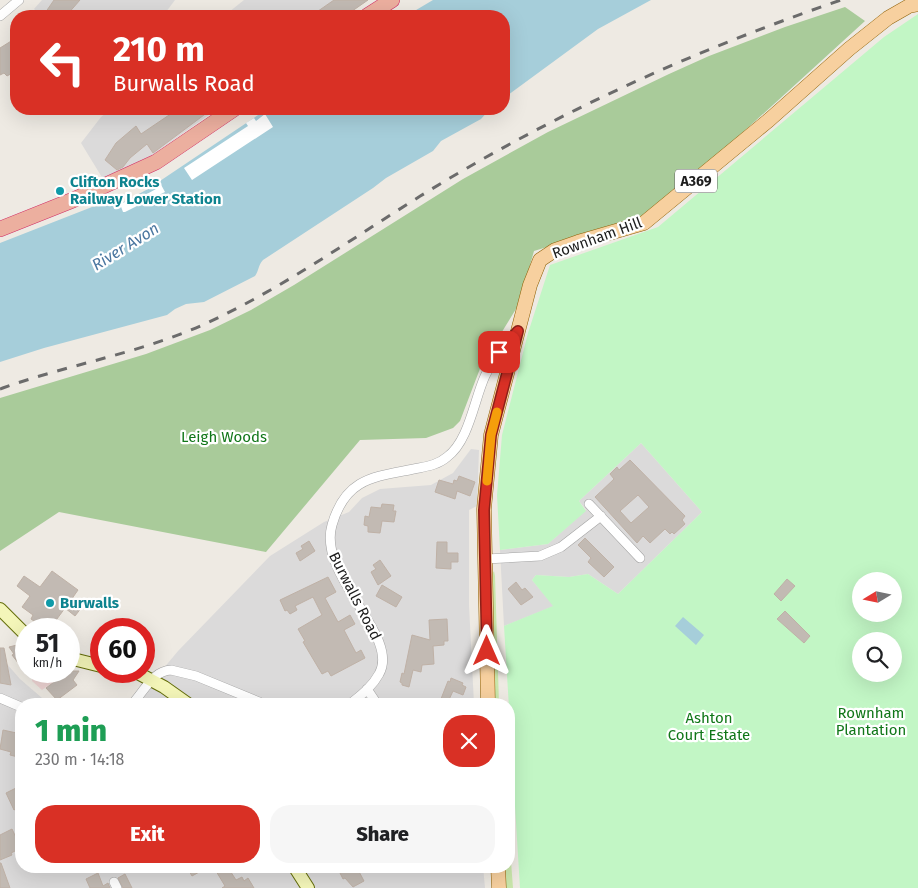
<!DOCTYPE html>
<meta charset="utf-8">
<style>
body{margin:0;font-family:"Fira Sans",sans-serif;background:#f6f6f6;color:#202124;height:100vh;display:flex;flex-direction:column;font-size:19px;white-space:nowrap}
*{box-sizing:border-box;margin:0}
p{font-size:16px;color:#757577}
.icon{flex:none;width:28px;height:28px;fill:none;stroke:currentColor;stroke-width:2;stroke-linecap:round;stroke-linejoin:round}
.map{position:relative;flex:1;overflow:hidden}
.side{position:absolute;left:15px;top:698px;width:500px;height:175px;display:flex;flex-direction:column;background:#fff;border-radius:20px;box-shadow:0 5px 20px #0002}
.side>*{flex:none}
.guide{position:absolute;left:10px;top:10px;width:500px;height:105px;border-radius:20px;box-shadow:0 5px 20px #0002;background:#d93025;color:#fff;overflow:hidden}
.needle{width:32px;rotate:260deg}
.buttons{position:absolute;left:852px;top:572px;display:grid;gap:10px}
.buttons a{display:grid;place-items:center;width:50px;height:50px;border-radius:50%;background:#fff;box-shadow:0 5px 20px #0002;font-size:25px}
.speed{position:absolute;left:15px;top:618px;display:flex;gap:10px;font-size:25px;font-weight:700;text-align:center}
.speed>*{display:grid;place-content:center;width:65px;height:65px;border-radius:50%;background:#fff;box-shadow:0 5px 20px #0002;line-height:1}
.speed small{font-size:12px;font-weight:400}
.speed .limit{border:8px solid #d22;background:#fff;color:#111}
.pin{position:absolute;display:grid;place-items:center;width:42px;height:42px;color:#fff;margin:-21px;border-radius:10px;box-shadow:0 2px 8px #0006}
.me{position:absolute;width:55px;margin:-28px;rotate:0deg;stroke-linejoin:round;filter:drop-shadow(0 0 4px #0008)}
.turn{display:flex;align-items:center;gap:18px;height:105px;padding:0 20px;font-size:22px}
.turn .icon{width:65px;height:65px;stroke-width:2.5}
.turn b{display:block;font-size:35px;line-height:42px}
.round{display:grid;place-items:center;flex:none;width:52px;height:52px;border-radius:20px;background:#f6f6f6}
.head{display:flex;align-items:center;justify-content:space-between;height:85px;padding:0 20px}
h1{font-size:30px;font-weight:800;line-height:38px;color:#1e9e55}
.action{display:flex;gap:10px;margin-top:auto;padding:10px 20px}
.action a{flex:1;height:58px;border-radius:20px;background:#d93025;color:#fff;font-size:20px;font-weight:800;line-height:58px;text-align:center}
.action a+a{background:#f6f6f6;color:#202124}
.map>svg:first-child{display:block}
.residential{fill:#dbdada}
.commercial{fill:#eed4d3}
.grass{fill:#c9e6ab}
.forest{fill:#a9cb9a}
.park{fill:#c2f6c5;fill-rule:evenodd}
.water{fill:#a6ceda}
.pier{fill:#fff}
.building{fill:#c2bab3;stroke:#bfb1a6;fill-rule:evenodd}
.lines{fill:none;stroke-linecap:round;stroke-linejoin:round}
.minor-casing{stroke:#a4a4a4;stroke-width:10}
.secondary-casing{stroke:#646e0a;stroke-width:14}
.primary-casing{stroke:#8f6107;stroke-width:15}
.trunk-casing{stroke:#d02c66;stroke-width:16}
.minor{stroke:#fff;stroke-width:9}
.secondary{stroke:#f4f6b9;stroke-width:12}
.primary{stroke:#f7d09f;stroke-width:14}
.trunk{stroke:#ecaf9f;stroke-width:15}
.rail{stroke:#6b6b6b;stroke-width:3;stroke-dasharray:10 10;stroke-linecap:butt}
.route-casing{stroke:#8d1f18;stroke-width:12}
.route{stroke:#d93025;stroke-width:9}
.slow{stroke:#f59e0b;stroke-width:9}
.culture-dot{fill:#0f9aa8;stroke:#fff;stroke-width:2}
.labels{text-anchor:middle;stroke-width:4.5;stroke-linejoin:round;paint-order:stroke}
.shield{fill:#fff;stroke:#616161;stroke-width:1}
.shield-label{font-size:14px;font-weight:bold;fill:#1d1d1d}
.culture-label{font-size:15px;font-weight:bold;fill:#0d838f;stroke:#fff;text-anchor:start}
.street-label{font-size:15px;fill:#1d1d1d;stroke:#fff}
.park-label{font-size:15px;fill:#107618;stroke:#fff}
.water-label{font-size:16px;font-style:italic;fill:#4b77a0;stroke:#fff}
</style>
<div class="map">
<svg width="918" height="888" viewBox="0 0 918 888">
<rect width="100%" height="100%" fill="#eeeae3"/>
<path class="residential" d="M42 0H175L163 16H41L34 9Z
M244 0H368L345 16H224Z
M111 109H217L151 156 103 179 81 143 101 117Z
M641 443 702 512 618 594 588 574 569 577 536 575 532 580 554 606 504 626 500 550 548 544 586 510 579 501Z
M471 449 479 450 477 506 469 510V605L474 704H138L143 698 148 687 178 651 270 556 324 522 349 512 362 498 380 489 431 485 453 473Z
M0 656 20 679 49 704H21V866H483L485 888H0Z"/>
<path class="commercial" d="M34 671H51L63 675 42 690 32 681Z"/>
<path class="grass" d="M494 571 495 576 499 704H494L491 576Z
M509 834 513 888H504L502 866H509Z"/>
<path class="forest" d="M845 7 865 21 684 186 641 218 534 251 519 304 481 366 460 421 453 428 426 438 360 440 266 552 59 512 0 551V398L146 354 210 330 251 310 294 285 463 179 548 132 669 74 709 56 785 27Z"/>
<path class="park" d="M918 14V888H520L504 626 553 606 532 580 536 575 569 577 588 574 618 594 702 512 641 443 579 501 586 511 548 544 500 550 497 495 502 435 528 333 550 265 658 227 884 37ZM861 581H894V614H861ZM861 641H894V674H861Z"/>
<path class="water" d="M433 0H651L598 29 504 98V16H406Z
M267 109H490L481 119 441 141 433 151 386 178 373 188 263 260C258 265 259 271 255 276L204 302 186 304 175 309 167 315 44 348 0 362V243L92 207 120 204 148 189Z
M683 617 704 635 696 645 675 626Z"/>
<path class="pier" d="M265 114 273 127 192 180 184 168 248 126 246 123 254 118 256 121Z
M159 181 165 192 125 212H123L120 204 125 202 126 204 136 200 156 189 154 185Z"/>
<path class="building" d="M54 0H80L66 16H43Z
M334 0H368L345 16H311Z
M16 38V71L7 76 4 73 0 75V48Z
M178 109H212L153 153 147 144 130 158 123 167 117 170 105 160 116 143 136 126 141 134Z
M630 460 685 516 682 520 685 524 674 534 672 532 670 534 665 529 650 543 643 536 637 543 595 497 614 479 610 474 617 467 619 470ZM638 495 649 507 631 523 620 511Z
M459 476 475 482 470 496 457 491 455 499 435 492 439 480 453 484 454 480 457 481Z
M382 504 394 505 393 511H396L394 522 382 521 380 533 368 532V526L364 525 365 516 369 517 371 507 381 508Z
M585 538 614 567 604 577 588 562 591 558 578 545Z
M309 541 315 551 300 561 296 553 303 549 301 546Z
M437 542H447V553H458V562H451V569L436 568Z
M380 560 391 576 378 585 371 572 376 569 373 565Z
M52 571 78 590 71 600 82 607 75 616 65 608 54 623 50 620 44 628 31 619 33 615 22 607 30 596 17 586 24 576 40 587Z
M328 577 336 592 325 598 338 622 350 615 355 624 344 630 356 653 361 650 365 658 331 676 328 671 322 674 303 642 305 641 298 629 322 615 313 597 295 606 297 610 290 614 287 610 285 611 280 600Z
M787 579 795 586 781 601 774 594Z
M516 582 522 590 525 588 533 597 521 605 508 589Z
M382 585 402 597 396 607 376 596Z
M785 611 810 636 804 643 777 619Z
M447 619 448 641H444V645L433 646 434 664 422 665 421 672 413 670 409 687 402 685V683L400 682 402 673 404 674 412 635 430 640 429 620Z
M17 645H21L26 650V673L12 655 14 654 9 647Z
M0 648H4L11 685 0 683Z
M69 671H79L73 680 77 685 57 700 46 688Z
M451 678 463 683 462 685 466 687 463 695 453 691 447 704H439L448 681 450 682Z
M3 730 21 734V755L19 754 18 757 10 755 11 752 0 749Z
M18 787 21 796V806L14 810 6 793Z
M12 829 21 848 11 853 12 855 0 860V835Z
M0 863H1L10 888H0Z
M193 866H210L192 876 188 869Z
M213 866H227L236 880 242 877 244 881 248 878 254 888H222L225 886Z
M347 866H356L364 881 353 887 345 878 343 879 339 871Z
M98 873 103 886 108 883 110 888H90L86 879Z
M125 874 132 888H123L118 878Z"/>
<g class="lines">
<defs>
<path id="minor" d="M0 16 19 0
M589 504 640 558
M486 559 540 556 561 547 601 516
M367 689 377 704
M0 698 21 707
M132 704C144 692 152 671 171 670L196 676 264 704
M350 704C361 695 372 687 379 674 401 636 317 576 332 525 346 476 376 477 419 468 429 466 439 464 447 457 469 441 474 400 485 376 493 359 503 347 516 333
M114 882 117 888"/>
<path id="secondary" d="M0 609 26 635
M69 658 101 666
M134 671 164 687 188 704
M294 866 308 888"/>
<path id="primary" d="M488 704 484 509 491 435 530 285 540 260 555 250 578 242 644 223 769 120 849 49 888 18 909 6 918 4
M498 866 499 888"/>
<path id="trunk" d="M367 16 392 0
M0 229 73 200 156 162 234 109"/>
</defs>
<use href="#minor" class="minor-casing"/>
<use href="#secondary" class="secondary-casing"/>
<use href="#primary" class="primary-casing"/>
<use href="#trunk" class="trunk-casing"/>
<use href="#minor" class="minor"/>
<use href="#secondary" class="secondary"/>
<use href="#primary" class="primary"/>
<use href="#trunk" class="trunk"/>
<path class="rail" d="M0 389C69 364 143 353 209 322 299 280 377 220 462 171 582 101 710 45 841 0"/>
</g>
<g class="lines">
<defs>
<path id="route" d="M487 651 484 510 491 435 518 331 499 352"/>
</defs>
<use href="#route" class="route-casing"/>
<use href="#route" class="route"/>
<path class="slow" d="M487 481 491 435 497 412"/>
</g>
<g class="culture-dot">
<circle cx="60" cy="191" r="5"/>
<circle cx="50" cy="603" r="5"/>
</g>
<g class="labels">
<rect class="shield" x="675" y="169.5" width="42" height="23" rx="4"/>
<g class="shield-label">
<text x="696" y="186">A369</text>
</g>
<g class="culture-label">
<text x="70" y="187">Clifton Rocks<tspan x="70" dy="17">Railway Lower Station</tspan></text>
<text x="60" y="608">Burwalls</text>
</g>
<g class="street-label">
<text transform="translate(597 238) rotate(-20)" y="5">Rownham Hill</text>
<text transform="translate(355 596) rotate(63)" y="5">Burwalls Road</text>
</g>
<g class="park-label">
<text x="224" y="442">Leigh Woods</text>
<text x="871" y="718">Rownham<tspan x="871" dy="17">Plantation</tspan></text>
<text x="709" y="723">Ashton<tspan x="709" dy="17">Court Estate</tspan></text>
</g>
<g class="water-label">
<text transform="translate(125 246) rotate(-32)" y="6">River Avon</text>
</g>
</g>
</svg>
<div class="buttons">
<a><svg class="needle" viewBox="-14 -14 28 28"><path d="M0-13l5 13h-10z" fill="#e53935"/><path d="M0 13l5-13h-10z" fill="#757577"/></svg></a>
<a><svg class="icon" aria-label="search" viewBox="0 0 24 24"><circle cx="10" cy="10" r="6"/><path d="M15 15l6 6"/></svg></a>
</div>
<div class="speed"><div>51<small>km/h</small></div><div class="limit">60</div></div>
<div class="pin" style="left:499px;top:352px;background:#d93025"><svg class="icon" aria-label="arrive" viewBox="0 0 24 24"><path d="M6 21V4h12l-3 4 3 4H6"/></svg></div>
<svg class="me" style="left:487px;top:651px" viewBox="-20 -20 40 40"><path d="M0-17L14 15 0 8-14 15z" fill="#d93025" stroke="#fff" stroke-width="4"/></svg>
<div class="guide">
<div class="turn"><svg class="icon" aria-label="left" viewBox="0 0 24 24"><path d="M17 20v-9H6M10 6l-5 5 5 5"/></svg><div><b>210 m</b>Burwalls Road</div></div>
</div>
<section class="side">
<div class="head"><div><h1>1 min</h1><p>230 m · 14:18</p></div><a class="round" style="background:#d93025;color:#fff"><svg class="icon" aria-label="close" viewBox="0 0 24 24"><path d="M6 6l12 12M18 6L6 18"/></svg></a></div>
<div class="action"><a>Exit</a><a>Share</a></div>
</section>
</div>
